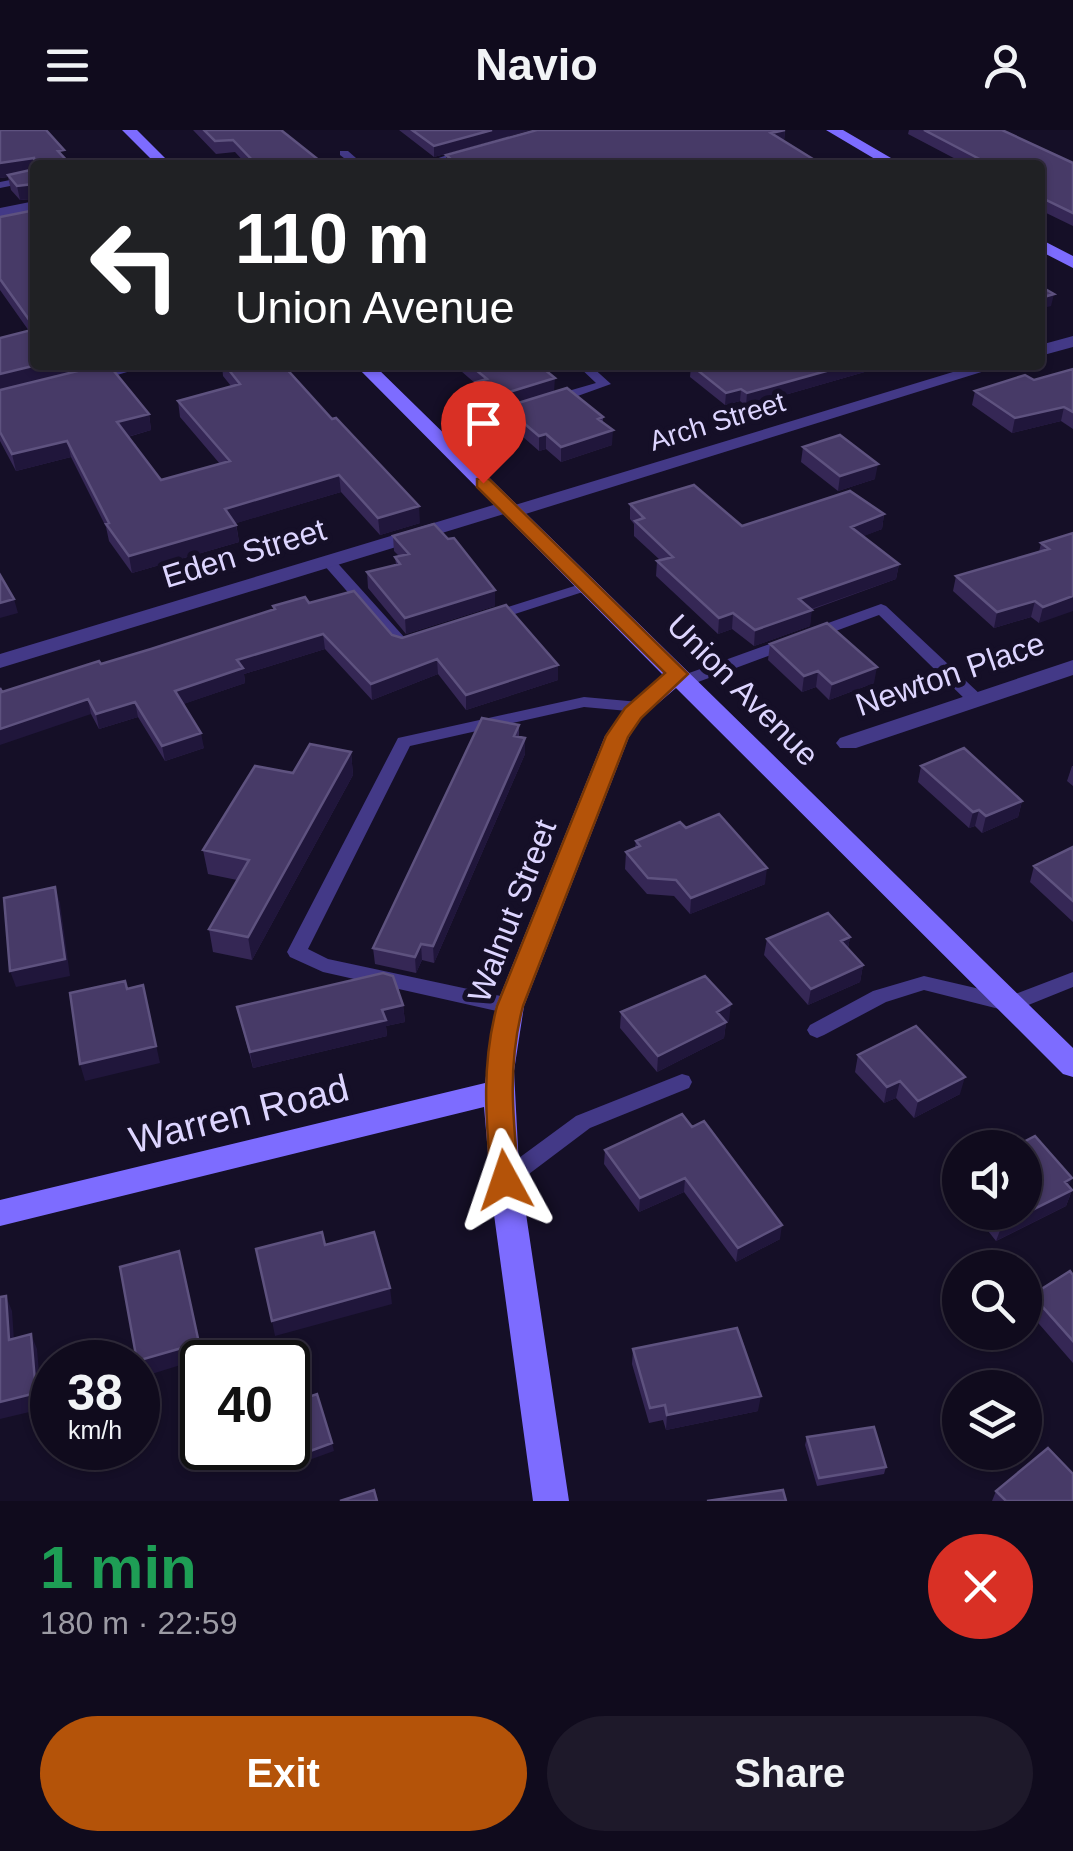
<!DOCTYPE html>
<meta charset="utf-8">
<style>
body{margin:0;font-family:Helvetica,sans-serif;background:#1e192a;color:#f1f3f6;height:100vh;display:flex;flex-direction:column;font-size:38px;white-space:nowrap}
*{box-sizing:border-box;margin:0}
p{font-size:32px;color:#9c9ba4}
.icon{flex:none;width:55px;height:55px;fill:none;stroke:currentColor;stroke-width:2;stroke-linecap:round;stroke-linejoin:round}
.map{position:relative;height:1371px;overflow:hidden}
.details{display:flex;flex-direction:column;background:#100b1d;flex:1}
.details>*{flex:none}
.banner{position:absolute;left:30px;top:30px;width:1015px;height:210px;border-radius:10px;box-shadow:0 2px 8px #0004,0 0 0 2px #302b3b;background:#202124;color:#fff;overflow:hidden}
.tools{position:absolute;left:942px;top:1000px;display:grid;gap:20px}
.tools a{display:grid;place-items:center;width:100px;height:100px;border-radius:50%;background:#100b1d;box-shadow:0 2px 8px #0004,0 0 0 2px #302b3b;font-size:50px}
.speed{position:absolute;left:30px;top:1210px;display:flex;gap:20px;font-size:50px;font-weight:700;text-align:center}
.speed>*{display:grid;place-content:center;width:130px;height:130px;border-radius:50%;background:#100b1d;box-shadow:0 2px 8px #0004,0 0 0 2px #302b3b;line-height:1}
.speed small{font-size:25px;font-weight:400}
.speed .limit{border:5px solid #111;border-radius:15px;background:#fff;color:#111}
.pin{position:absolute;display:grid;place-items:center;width:85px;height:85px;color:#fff;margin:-102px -42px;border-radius:50% 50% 50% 0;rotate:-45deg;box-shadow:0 0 10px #0007}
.pin .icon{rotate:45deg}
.me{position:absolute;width:110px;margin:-55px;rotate:355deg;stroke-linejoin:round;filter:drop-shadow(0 0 8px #0008)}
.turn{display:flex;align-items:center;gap:35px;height:210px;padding:0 40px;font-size:45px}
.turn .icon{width:130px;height:130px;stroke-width:2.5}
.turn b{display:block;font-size:70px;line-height:85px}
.round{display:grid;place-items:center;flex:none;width:105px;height:105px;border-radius:52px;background:#1e192a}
.head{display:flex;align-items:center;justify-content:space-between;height:170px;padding:0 40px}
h1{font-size:60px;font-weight:800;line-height:75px;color:#1e9e55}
.cta{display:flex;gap:20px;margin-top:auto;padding:20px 40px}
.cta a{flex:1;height:115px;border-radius:60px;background:#b45309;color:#fff;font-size:40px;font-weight:800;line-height:115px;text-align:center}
.cta a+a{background:#1e192a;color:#f1f3f6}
header{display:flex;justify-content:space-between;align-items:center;height:130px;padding:0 40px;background:#100b1d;font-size:45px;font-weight:800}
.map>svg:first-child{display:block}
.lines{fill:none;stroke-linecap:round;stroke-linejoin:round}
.lane{fill:#433987;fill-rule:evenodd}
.street{fill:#433987;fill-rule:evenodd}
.secondary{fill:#7d6cff;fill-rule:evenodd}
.wall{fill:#352755}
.shaded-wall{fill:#20163b}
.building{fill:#473a67;stroke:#5e527f;stroke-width:2.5}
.route{fill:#b45309;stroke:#753606;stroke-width:2.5}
.labels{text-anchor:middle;stroke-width:10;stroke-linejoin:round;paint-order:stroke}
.far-street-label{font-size:28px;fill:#ddd5ff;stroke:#150f27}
.street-label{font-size:32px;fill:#ddd5ff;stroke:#150f27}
.near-street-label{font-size:38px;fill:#ddd5ff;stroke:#150f27}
</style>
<header><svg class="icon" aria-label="menu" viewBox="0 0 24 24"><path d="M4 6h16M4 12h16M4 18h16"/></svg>Navio<svg class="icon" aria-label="person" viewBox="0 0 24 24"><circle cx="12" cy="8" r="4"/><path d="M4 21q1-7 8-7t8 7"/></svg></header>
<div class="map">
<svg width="1073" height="1371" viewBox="0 0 1073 1371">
<rect width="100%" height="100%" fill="#150f27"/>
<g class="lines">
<path class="lane" d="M465 19 470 22 469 24 434 35H418Z
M340 21H348L364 35H353L340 25Z
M35 45V51L0 58V52Z
M577 235H590L611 254 561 272H551V266L596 253Z
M526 274 531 275V281L435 310 428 306Z
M328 427 333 428 405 508 415 509 418 512 415 515 396 517 323 434V428Z
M587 452 594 456 592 459 493 491H483L480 488 483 485Z
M881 474 886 476 982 566 984 570 982 574H970L879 485 690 555H678L676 551 678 547Z
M584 567 639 572 647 577 639 582 584 577 410 616 308 819 328 829 510 868 517 871 520 876 517 881 510 884 323 842 290 827 287 822 398 608Z
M1073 842V857L1011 882 924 860 886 872 824 905 817 908 810 905 807 900 810 895 873 861 924 846 1010 866Z
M682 944 689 946 692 952 689 958 590 998 513 1056 505 1059 497 1056 494 1050 497 1044 576 986Z"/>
<path class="street" d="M35 71V81L0 88V78Z
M1073 206V217L1040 226V215Z
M121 235H151L83 255 74 250Z
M976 235H1004L519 386 504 384 0 538V524L500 373 515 375Z
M1073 530V545L856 618H840L836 613 840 608Z"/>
<path class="secondary" d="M122 0H137L172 35H157Z
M826 0H843L903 35H885Z
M1040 109 1073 126V138L1040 121Z
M355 235H374L1073 918V947L1063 944 676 558 641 588 629 607 524 876 514 941 519 1037 569 1371H533L492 1070 484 977 0 1096V1070L485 953 496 876 605 606 625 578 663 545Z"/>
</g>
<path class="wall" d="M0 0 35 35V235L149 284 151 300 128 307 161 350 220 334 180 287 178 271 231 256 223 246 222 235H283L420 393 380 405 341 362 236 393 239 412 132 443 109 411 106 397 71 327 16 341 0 311V208L29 201 0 160V87L33 80 31 70 33 69 20 70 11 60 8 47 0 48Z
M193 0H281L325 35H247L235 22 216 24Z
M399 0H530L434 27Z
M785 0 784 11 821 35H446V25Z
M909 0H1002L1073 33V96L1040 80V35H967L908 4Z
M454 235H539L554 261 603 287V293L612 315 561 332 546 319 539 321 506 292 505 278 493 281 476 267V254Z
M691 235H889L746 276 740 271 725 275 690 247Z
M1073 239V299L1061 291 1012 303 972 275 975 261 1034 250Z
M803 317 875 349 838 361 801 332Z
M630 374 742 396 884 384 882 399 863 406 899 434 896 449 811 480 810 496 754 516 732 499 718 504 656 446 657 431 660 430 634 406V394L630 389Z
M1073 403 1039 493 1031 487 994 498 953 461 956 446 1039 422 1041 413Z
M393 406 495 476 406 504 368 458 367 442 396 435 395 427 399 426 394 421Z
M309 473 392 505 558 550 466 580 438 544 372 570 325 519 244 544 245 553 183 574 204 618 165 631 138 587 99 599 91 584 2 562 151 519 274 480 273 476Z
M770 514 874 553 829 570 816 557 802 562 768 530Z
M519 595V607L525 624 434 833 422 830 416 843 375 834 373 818Z
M351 622 353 645 252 830 213 822 209 799 237 750 208 744 203 720 293 643Z
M921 636 1022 671 1018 687 982 703 975 696 969 698 918 652Z
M1072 636H1073V656L1067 651Z
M686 698 765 754 690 784 674 766 647 764 625 739 626 722 635 718 636 711Z
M1073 717V792L1030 752 1034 736Z
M850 807 848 818 863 835 860 852 808 875 764 825 767 809Z
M403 875 405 892 386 896 387 906 253 938 237 877Z
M621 882 729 891 726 892 724 908 657 942 620 898Z
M858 925 960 964 914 988 896 968 884 973 855 942Z
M692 997 780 1109 736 1132 684 1062 639 1082 604 1034 605 1020Z
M960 1042V1066L954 1059Z
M1069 1056 1072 1060 1066 1076 996 1111 973 1082H1025Z
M1073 1145V1233L1026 1179 1032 1165Z
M633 1219 758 1281 666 1300 663 1290 649 1293 632 1234Z
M807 1307 886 1337 884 1344 817 1356 805 1315Z
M996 1361 1073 1371H992Z"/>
<path class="shaded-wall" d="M492 0H530L434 27V16Z
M785 0 784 11 771 3Z
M34 28 35 42 0 48V33Z
M34 54 35 68 20 70 17 56Z
M1054 164 1051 176 1040 179V168Z
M37 235H100L0 261V244Z
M848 235H889L746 276 747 263Z
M555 248 554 262 493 281V267Z
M741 259 740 271 725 275 726 263Z
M1064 277 1061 291 1012 303 1015 288Z
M149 284 151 300 120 309 117 292Z
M613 300 612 315 561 332V317Z
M546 304V319L539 321V306Z
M67 311 71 327 16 341 12 324Z
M878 334 875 349 838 361 840 346Z
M339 345 341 362 227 396 225 379Z
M419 376 420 393 380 405 378 388Z
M884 384 882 399 849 412 851 397Z
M236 395 239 412 132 443 129 426Z
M899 434 896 449 797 484 799 469Z
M495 460V476L406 504 405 488Z
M1073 466V481L1039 493 1043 477Z
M14 469 18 483 0 488V473Z
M1035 471 1031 487 994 498 997 482Z
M812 480 810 496 754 516 755 500Z
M733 483 732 499 718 504 719 488Z
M323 504 325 519 244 544 245 553 178 576 175 561 237 530Z
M437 529 438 544 372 570 371 554Z
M558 535V550L466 580V565Z
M877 537 874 553 829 570 832 554Z
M818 541 816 557 802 562 804 546Z
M88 569 91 584 0 615V599Z
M135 572 138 587 99 599 96 584Z
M201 603 204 618 165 631 162 616Z
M525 608V624L434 833 433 816Z
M351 622 353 645 252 830 248 807Z
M1022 671 1018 687 982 703 986 686Z
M979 680 975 696 969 698 973 682Z
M767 738 765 754 690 784 691 768Z
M55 757 60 773 70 846 16 857 10 841Z
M850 807 847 823 841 811Z
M421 814 422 830 416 843 415 827Z
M863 835 860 852 808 875 811 859Z
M143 855 160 933 85 951 80 934Z
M731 874 729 891 726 892 724 908 657 942 658 926 717 882Z
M403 875 405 892 386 896 387 906 253 938 250 922 382 880Z
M965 947 960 964 914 988 918 971Z
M900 951 896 968 884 973 887 957Z
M685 1048 684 1062 639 1082 640 1068Z
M1072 1048 1066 1063 1072 1060 1066 1076 996 1111 1002 1095Z
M782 1095 780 1109 736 1132 738 1118Z
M179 1121 203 1228 142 1247 137 1231Z
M390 1158 392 1174 275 1206 272 1191Z
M6 1166 12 1181 15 1225 9 1210Z
M31 1204 37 1219 42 1279 0 1289V1272Z
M761 1266 758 1281 666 1300 667 1285Z
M332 1313 334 1321 284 1339 283 1331Z
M221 1318H251L215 1327 213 1320Z"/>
<path class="building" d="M0 0H46L64 20 58 21 71 35H35V60L34 54 17 56 8 45 35 39 34 28 0 33Z
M204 0H281L325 35H257L233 10 215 11Z
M412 0H492L434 16Z
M537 0H785L771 3 821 34 815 35H458L446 25Z
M924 0H1002L1073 33V83L1040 67V63L1043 62 1040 61V35H991Z
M35 80V198L0 149V87Z
M1040 156 1054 164 1040 168Z
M35 199V235H37L0 244V208Z
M102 235H109L149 284 117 292 161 350 230 331 178 271 240 254 225 235H283L332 289 336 288 419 376 378 388 339 345 225 379 236 395 129 426 106 394 109 393 67 311 12 324 0 302V260Z
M470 235H539L555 248 493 267 476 252 487 249Z
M691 235H848L747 263 741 259 726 263Z
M1073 239V282L1064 277 1015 288 975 261 1025 245 1034 250Z
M567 258 603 287 598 289 613 300 561 317 546 304 539 306 505 277Z
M840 305 878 334 840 346 803 317Z
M694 355 742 396 850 361 884 384 851 397 899 434 799 469 812 480 755 500 733 483 719 488 657 431 673 427 635 391 644 388 630 374Z
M434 394 448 409 454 408 495 460 405 488 367 442 400 434 395 427 409 424 393 406Z
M1073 403V466L1043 477 1035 471 997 482 956 446 1049 419 1041 413Z
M0 445 14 469 0 473Z
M354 461 392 505 402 508 506 475 558 535 466 565 437 529 371 554 323 504 237 530 243 538 175 561 201 603 162 616 135 572 96 584 88 569 0 599V558L2 562 99 531 101 534 151 519 275 479 273 476 305 467 309 473Z
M827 493 877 537 832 554 818 541 804 546 770 514Z
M482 588 519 595 514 606 525 608 433 816 421 814 415 827 373 818Z
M310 614 351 622 248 807 209 799 249 730 203 720 255 636 293 643Z
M964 618 1022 671 986 686 979 680 973 682 921 636Z
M719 684 767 738 691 768 676 750 648 748 626 722 640 716 636 711 680 692 686 698Z
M1073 717V771L1034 736Z
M55 757 65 829 10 841 4 768Z
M828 783 850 807 841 811 863 835 811 859 767 809Z
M383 843 393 846 403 875 382 880 386 890 250 922 237 877Z
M705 846 731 874 717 882 726 892 658 926 621 882Z
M125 851 127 859 143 855 156 916 80 934 70 863Z
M916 896 965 947 918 971 900 951 887 957 858 925Z
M682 984 692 997 704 991 782 1095 738 1118 685 1048 640 1068 605 1020Z
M1035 1006 1072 1048 1065 1052 1072 1060 1002 1095 992 1082H1025V1018H1012Z
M322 1102 325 1115 374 1102 390 1158 272 1191 256 1119Z
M179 1121 199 1213 137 1231 120 1137Z
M1070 1141 1073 1145V1211L1032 1165Z
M6 1166 9 1210 31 1204 36 1263 0 1272V1167Z
M737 1198 761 1266 667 1285 665 1275 650 1278 633 1219Z
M317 1264 332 1313 283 1331 279 1318H288V1274Z
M874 1297 886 1337 819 1348 807 1307Z
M1048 1318 1073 1344V1371H1006L996 1361Z
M374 1360 377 1371H340Z
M783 1360 786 1371H707Z"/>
<path class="route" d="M483 348 489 349 688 544 641 588 628 607 523 876C507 936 513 989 519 1050L515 1058 505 1062 495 1058 491 1050C486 989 481 936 497 876L606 606 625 578 665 543 477 357V349Z"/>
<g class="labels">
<g class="far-street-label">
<text transform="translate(717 291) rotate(-17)" y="10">Arch Street</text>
</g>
<g class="street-label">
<text transform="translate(244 423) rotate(-17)" y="11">Eden Street</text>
<text transform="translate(950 544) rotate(-19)" y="11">Newton Place</text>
<text transform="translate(743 560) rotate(45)" y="11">Union Avenue</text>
<text transform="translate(512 781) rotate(-69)" y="11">Walnut Street</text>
</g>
<g class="near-street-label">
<text transform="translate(239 984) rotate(-14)" y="13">Warren Road</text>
</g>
</g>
</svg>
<div class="tools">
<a><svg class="icon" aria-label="sound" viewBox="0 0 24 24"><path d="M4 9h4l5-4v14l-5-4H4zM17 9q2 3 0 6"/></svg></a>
<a><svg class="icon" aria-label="search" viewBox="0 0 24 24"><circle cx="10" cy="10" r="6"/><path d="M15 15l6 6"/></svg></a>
<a><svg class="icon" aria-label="layers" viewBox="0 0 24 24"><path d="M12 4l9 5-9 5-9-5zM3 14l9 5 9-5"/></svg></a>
</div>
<div class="speed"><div>38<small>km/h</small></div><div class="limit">40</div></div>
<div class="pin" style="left:483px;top:353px;background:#d93025"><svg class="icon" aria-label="arrive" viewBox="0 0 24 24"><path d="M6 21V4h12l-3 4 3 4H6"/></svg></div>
<svg class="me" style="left:505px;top:1050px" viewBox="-20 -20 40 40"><path d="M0-17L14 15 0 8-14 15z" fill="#b45309" stroke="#fff" stroke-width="4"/></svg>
<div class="banner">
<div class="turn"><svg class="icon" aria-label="left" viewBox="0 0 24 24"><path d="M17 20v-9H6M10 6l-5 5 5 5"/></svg><div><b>110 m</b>Union Avenue</div></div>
</div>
</div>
<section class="details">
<div class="head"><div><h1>1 min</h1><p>180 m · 22:59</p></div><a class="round" style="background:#d93025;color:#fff"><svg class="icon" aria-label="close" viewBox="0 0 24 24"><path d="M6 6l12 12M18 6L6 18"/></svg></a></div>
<div class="cta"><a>Exit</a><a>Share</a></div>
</section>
